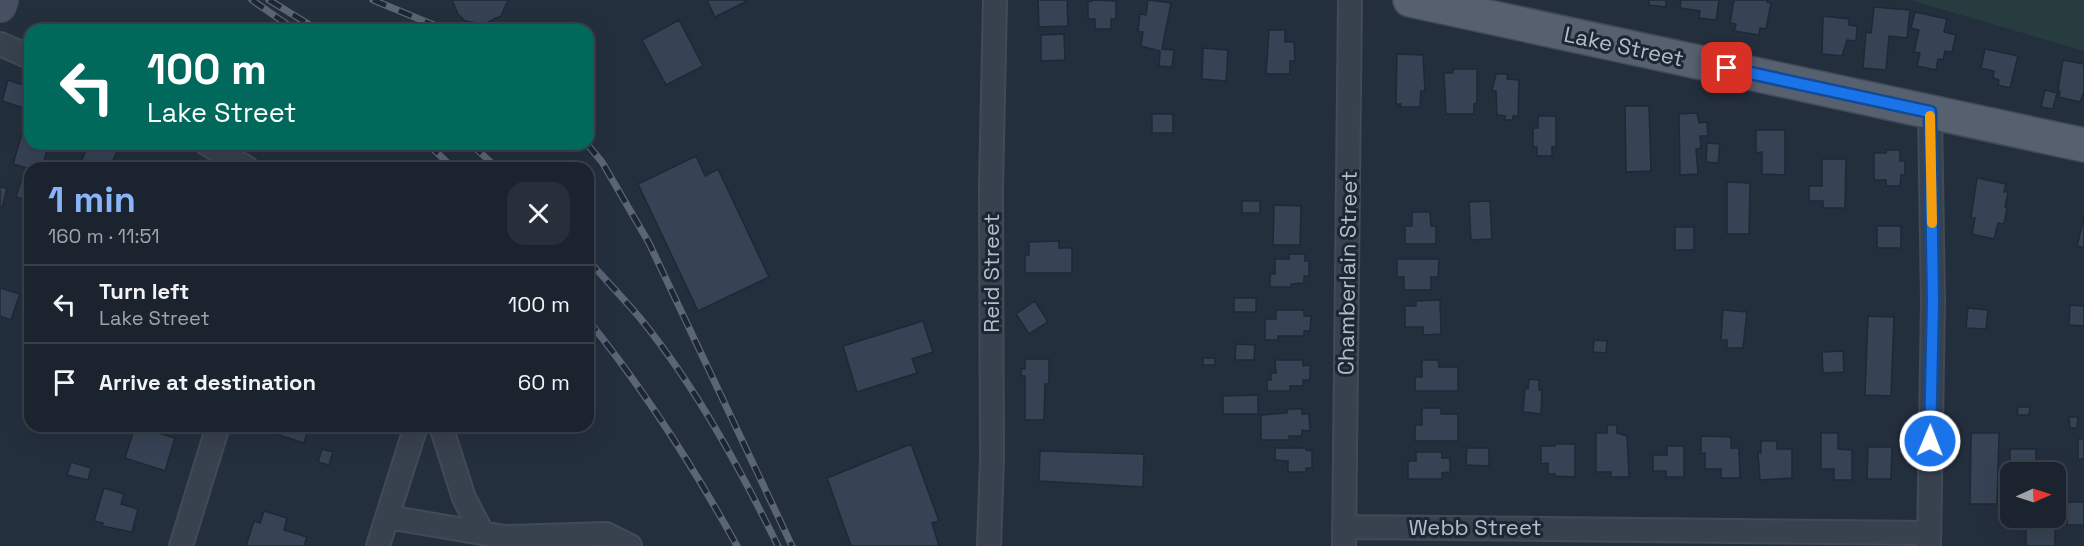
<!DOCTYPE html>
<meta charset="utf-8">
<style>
body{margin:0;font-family:"Space Grotesk",sans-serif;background:#282f3a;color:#f1f3f6;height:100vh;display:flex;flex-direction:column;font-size:22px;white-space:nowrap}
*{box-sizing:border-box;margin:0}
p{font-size:20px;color:#a0a4aa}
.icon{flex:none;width:33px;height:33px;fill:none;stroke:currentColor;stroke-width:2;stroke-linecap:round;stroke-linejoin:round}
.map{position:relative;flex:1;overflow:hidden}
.sheet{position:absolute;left:24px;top:162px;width:570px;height:270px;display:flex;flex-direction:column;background:#1b232e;border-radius:18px;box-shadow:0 6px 24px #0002,0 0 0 2px #39404a}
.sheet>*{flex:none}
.banner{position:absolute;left:24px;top:24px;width:570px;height:126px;border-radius:18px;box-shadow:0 6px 24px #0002,0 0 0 2px #39404a;background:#00695c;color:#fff;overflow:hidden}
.needle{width:39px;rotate:87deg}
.tools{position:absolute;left:2000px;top:462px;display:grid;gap:12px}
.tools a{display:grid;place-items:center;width:66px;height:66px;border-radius:12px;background:#1b232e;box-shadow:0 6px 24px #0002,0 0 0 2px #39404a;font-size:30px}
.pin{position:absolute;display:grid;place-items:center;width:51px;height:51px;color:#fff;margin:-26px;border-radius:12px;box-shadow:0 3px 9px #0006}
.me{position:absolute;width:66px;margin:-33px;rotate:1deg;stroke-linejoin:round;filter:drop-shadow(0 0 4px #0008)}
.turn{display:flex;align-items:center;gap:21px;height:126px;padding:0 24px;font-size:27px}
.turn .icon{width:78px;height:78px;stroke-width:2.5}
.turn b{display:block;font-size:42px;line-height:51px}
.round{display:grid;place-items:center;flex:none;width:63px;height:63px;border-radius:18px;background:#282f3a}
.overview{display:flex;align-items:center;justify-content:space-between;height:102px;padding:0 24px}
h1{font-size:36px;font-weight:800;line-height:45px;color:#8ab4f8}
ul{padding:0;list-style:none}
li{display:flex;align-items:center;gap:18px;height:78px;padding:0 24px;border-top:2px solid #39404a}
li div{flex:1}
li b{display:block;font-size:22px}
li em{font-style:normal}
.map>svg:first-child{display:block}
.green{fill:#263c3f}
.building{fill:#364354;stroke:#1f2835;stroke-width:1.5}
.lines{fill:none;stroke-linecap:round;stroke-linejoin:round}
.minor-casing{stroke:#414a57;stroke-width:26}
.secondary-casing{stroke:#414a57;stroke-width:34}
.primary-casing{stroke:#414a57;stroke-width:36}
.minor{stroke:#38414e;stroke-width:22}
.secondary{stroke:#465061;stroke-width:32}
.primary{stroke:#56606e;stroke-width:33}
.rail-casing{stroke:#5a6575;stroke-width:7}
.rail{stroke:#1d2633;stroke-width:4.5;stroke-dasharray:14;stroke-linecap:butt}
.route-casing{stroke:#114b97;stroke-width:15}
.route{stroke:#1a73e8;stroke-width:10}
.slow{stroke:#f59e0b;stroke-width:10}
.labels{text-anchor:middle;stroke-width:6;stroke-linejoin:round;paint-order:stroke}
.street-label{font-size:22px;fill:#b4bcc9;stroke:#1d2633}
</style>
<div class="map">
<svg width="2084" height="546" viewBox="0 0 2084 546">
<rect width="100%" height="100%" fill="#242f3e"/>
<path class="green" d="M1910 0H2084V51Z"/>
<path class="building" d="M452 0H508L501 16 484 24 465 21 458 14Z
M707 0H749L715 17Z
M1038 0H1067L1068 26 1039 27Z
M1095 0 1116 1V19H1111V29H1095V19H1088V2Z
M1148 0 1171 3 1162 49 1174 50 1172 67 1159 66 1160 51 1141 46 1143 32H1138L1140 14 1146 15Z
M1649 0H1666V7L1649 5Z
M1681 0H1719L1716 20 1699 18 1700 11 1680 8Z
M1734 0H1767V2L1771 3 1766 29 1760 28 1759 35 1734 31 1736 24 1730 23Z
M1874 7 1910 10 1907 38 1889 36 1886 70 1863 68 1866 32 1871 33Z
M1915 12 1947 19 1944 32 1956 35 1952 52 1945 51 1943 60 1938 59 1936 70 1917 66 1920 53 1914 52 1919 30 1911 28Z
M1823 16 1849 19V25L1857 26 1856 41 1847 40 1842 56 1822 54Z
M679 20 703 66 666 85 642 40Z
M1269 30H1285V42H1294L1295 61H1290V74H1266Z
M1064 34 1065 60 1041 61V35Z
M1203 48 1228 50 1226 81 1202 79Z
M1985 49 2018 56 2010 88 1998 85 1999 80 1993 78 1994 71 1981 68Z
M1397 54 1423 55 1425 91H1421L1420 107H1400L1401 104H1396Z
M2063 60 2084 64V92L2080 102 2059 97 2060 91 2058 90Z
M1453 69H1477V103L1474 104V114H1446L1444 73H1453Z
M1496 74H1508L1507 79 1519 80 1518 116H1513V120H1505V116L1497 115 1496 91H1492Z
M8 80 30 87V110L2 101Z
M2045 90 2057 93 2053 109 2041 107Z
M1625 106H1649L1651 171 1626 172Z
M1697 113 1699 123 1707 122 1708 136H1700L1701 148 1696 149 1698 174 1680 175 1679 114Z
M1152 114H1173V133H1152Z
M1538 116H1556V147H1552V156H1537V147H1533V128H1538Z
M26 120 30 121V144H49L42 168 30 169 13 164Z
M1756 130H1785V175L1762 174V152L1756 153Z
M1707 143 1720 144 1718 163 1706 162Z
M89 144H121L109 168H87L80 164Z
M1886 150H1900V161H1905V175H1901L1900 186H1886V180H1874V153H1886Z
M696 156 705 176 718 169 769 277 698 311 638 184Z
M1822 159H1846L1845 208H1823V201H1809V186H1822Z
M1977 178 2006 184 2004 192H2008L2005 207 2007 208 2004 224 1998 223 1994 239 1972 234 1975 218H1971Z
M21 181 30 183V201L16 197Z
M1727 182 1750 183 1749 234H1727Z
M0 186 7 189 2 208 0 207Z
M1242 201H1260V213H1242Z
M1490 201 1492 239 1471 240 1469 202Z
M1274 205 1301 206 1300 245H1273Z
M1412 212H1430L1431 226H1436V244H1405V226H1412Z
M2084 217V248L2077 246Z
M1877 226H1901V248H1877Z
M1675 227H1694V250H1675Z
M1059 241V248H1072V273H1025V256L1029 255V242Z
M1289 254H1305V261H1309V276H1304V283L1291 284V287H1270V274H1275V259H1289Z
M1397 259H1439L1438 277H1431V290H1404V277H1397Z
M0 288 20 294 11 320 0 316Z
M1234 298H1256V312H1234Z
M1440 300 1441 334 1423 335V327H1405V306H1416V301Z
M1035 301 1048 322 1029 334 1016 314Z
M2070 305 2084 306V326L2069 325Z
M1968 308 1988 310 1986 329 1966 328Z
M1276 310H1304V316H1311L1310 331H1304V336H1278V340H1265V319H1276Z
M1723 310 1747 312 1743 348H1727V340H1721Z
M30 314V332L25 330Z
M1868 316 1894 317 1891 396 1865 395Z
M923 321 933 352 912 359 917 373 857 392 843 346Z
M1594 340 1607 341 1606 353 1593 352Z
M1236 344 1255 345 1254 360H1235Z
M1843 351 1844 372 1823 373 1822 352Z
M1203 358H1215V365H1203Z
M1025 359H1049V384H1045L1044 420H1025V376H1021V369H1025Z
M1275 360H1303V366L1310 365V380H1303V386H1290V391H1267V380H1271V373H1276Z
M1422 360H1438L1439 367H1458V391H1415V377H1422Z
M1529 379 1539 380V390H1542L1541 414 1523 412 1525 388 1528 389Z
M1258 395V414H1223V396Z
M2018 407H2030L2029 415H2017Z
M1422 408H1441V414H1458V441H1415V425H1422Z
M1288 409H1302V414H1309L1310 431 1302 430V436H1289V440H1261V415L1287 413Z
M2069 417H2078L2077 428H2070Z
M1607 425H1617V433L1627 436 1629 477H1611V472H1596V433H1607Z
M135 426 175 438 165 471 125 458Z
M264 426H309L304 443 263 430Z
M1821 433H1838V449L1852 450V480H1834V469H1821Z
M1971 433H1999L1997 504H1970Z
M1701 436 1731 437V448H1739L1740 478H1721V469H1705V453L1701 454Z
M2078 439H2084V459H2078Z
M1761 441H1777V449H1792V478L1760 480 1758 453H1761Z
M911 444 939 521 932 523 939 546H851L827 478Z
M1555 444H1575V477L1555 476V474H1548V463L1541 464V446H1555Z
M1667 446H1684V477H1666V471H1653V455H1667Z
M1868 447H1892L1891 479H1867Z
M1275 448H1306V450L1312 451V468H1306V472H1288V461L1275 460Z
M1467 448H1489V466L1466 465Z
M322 449 333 452 329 465 318 462Z
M2010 449H2036V472H2010Z
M1040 451 1144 454 1143 487 1039 481Z
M1416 452H1442V458H1450V472L1442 473V479H1408V461H1416Z
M71 462 91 468 88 480 67 475Z
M104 488 124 494 121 504 138 509 132 532 102 526 103 523 94 521Z
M2067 502H2084V525H2067Z
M264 511 287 518 284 530 307 537 304 546H246L254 521 260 523Z
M2055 515V546H2026V518H2055Z"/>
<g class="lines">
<defs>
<path id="minor" d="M0 44 30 57
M207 144 247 168
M441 426 464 498 482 532
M388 517 505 537 606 534 630 546
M1344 527 1929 533
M181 546 218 426
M378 546 416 426
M989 546 992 459 991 188 995 0
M1344 546 1350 0
M1929 546 1933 302 1930 112"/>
<path id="secondary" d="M0 6 2 0"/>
<path id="primary" d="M1410 0 2084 145"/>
</defs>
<use href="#minor" class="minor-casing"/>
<use href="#secondary" class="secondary-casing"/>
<use href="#primary" class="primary-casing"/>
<use href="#minor" class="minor"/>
<use href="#secondary" class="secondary"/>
<use href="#primary" class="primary"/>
<defs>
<path id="rail" d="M252 0 295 30
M269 0 318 30
M373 0 446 30
M428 144 453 168
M471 144 497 168
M587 144 602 162 649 243 792 546
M588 260C605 279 623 298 640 318 696 387 739 467 778 546
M588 320C645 391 693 466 737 546"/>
</defs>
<use href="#rail" class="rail-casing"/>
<use href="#rail" class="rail"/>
</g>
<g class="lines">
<defs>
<path id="route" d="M1727 68 1930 112 1933 302 1930 441"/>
</defs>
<use href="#route" class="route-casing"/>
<use href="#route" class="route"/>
<path class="slow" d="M1930 116 1932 223"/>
</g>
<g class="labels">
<g class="street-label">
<text transform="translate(1624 46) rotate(12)" y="8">Lake Street</text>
<text transform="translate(991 273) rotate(-90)" y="8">Reid Street</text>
<text transform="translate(1347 273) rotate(-89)" y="8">Chamberlain Street</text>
<text x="1475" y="535">Webb Street</text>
</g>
</g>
</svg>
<div class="tools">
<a><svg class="needle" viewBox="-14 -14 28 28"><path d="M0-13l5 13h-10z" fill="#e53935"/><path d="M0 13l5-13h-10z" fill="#a0a4aa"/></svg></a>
</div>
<div class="pin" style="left:1727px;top:68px;background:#d93025"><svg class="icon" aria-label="arrive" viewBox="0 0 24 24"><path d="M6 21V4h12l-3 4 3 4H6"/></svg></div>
<svg class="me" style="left:1930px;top:441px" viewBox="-20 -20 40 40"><circle r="17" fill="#1a73e8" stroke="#fff" stroke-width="3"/><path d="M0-11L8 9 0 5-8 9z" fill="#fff"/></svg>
<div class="banner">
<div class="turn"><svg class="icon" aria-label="left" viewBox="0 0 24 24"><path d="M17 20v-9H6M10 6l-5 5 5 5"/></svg><div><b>100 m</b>Lake Street</div></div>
</div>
<section class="sheet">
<div class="overview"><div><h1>1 min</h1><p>160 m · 11:51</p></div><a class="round"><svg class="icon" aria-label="close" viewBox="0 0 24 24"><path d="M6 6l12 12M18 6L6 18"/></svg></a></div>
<ul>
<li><svg class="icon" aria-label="left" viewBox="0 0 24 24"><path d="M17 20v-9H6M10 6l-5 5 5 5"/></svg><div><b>Turn left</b><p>Lake Street</p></div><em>100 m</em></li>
<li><svg class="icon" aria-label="arrive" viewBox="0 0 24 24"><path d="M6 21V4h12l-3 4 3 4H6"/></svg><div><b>Arrive at destination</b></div><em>60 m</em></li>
</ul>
</section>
</div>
